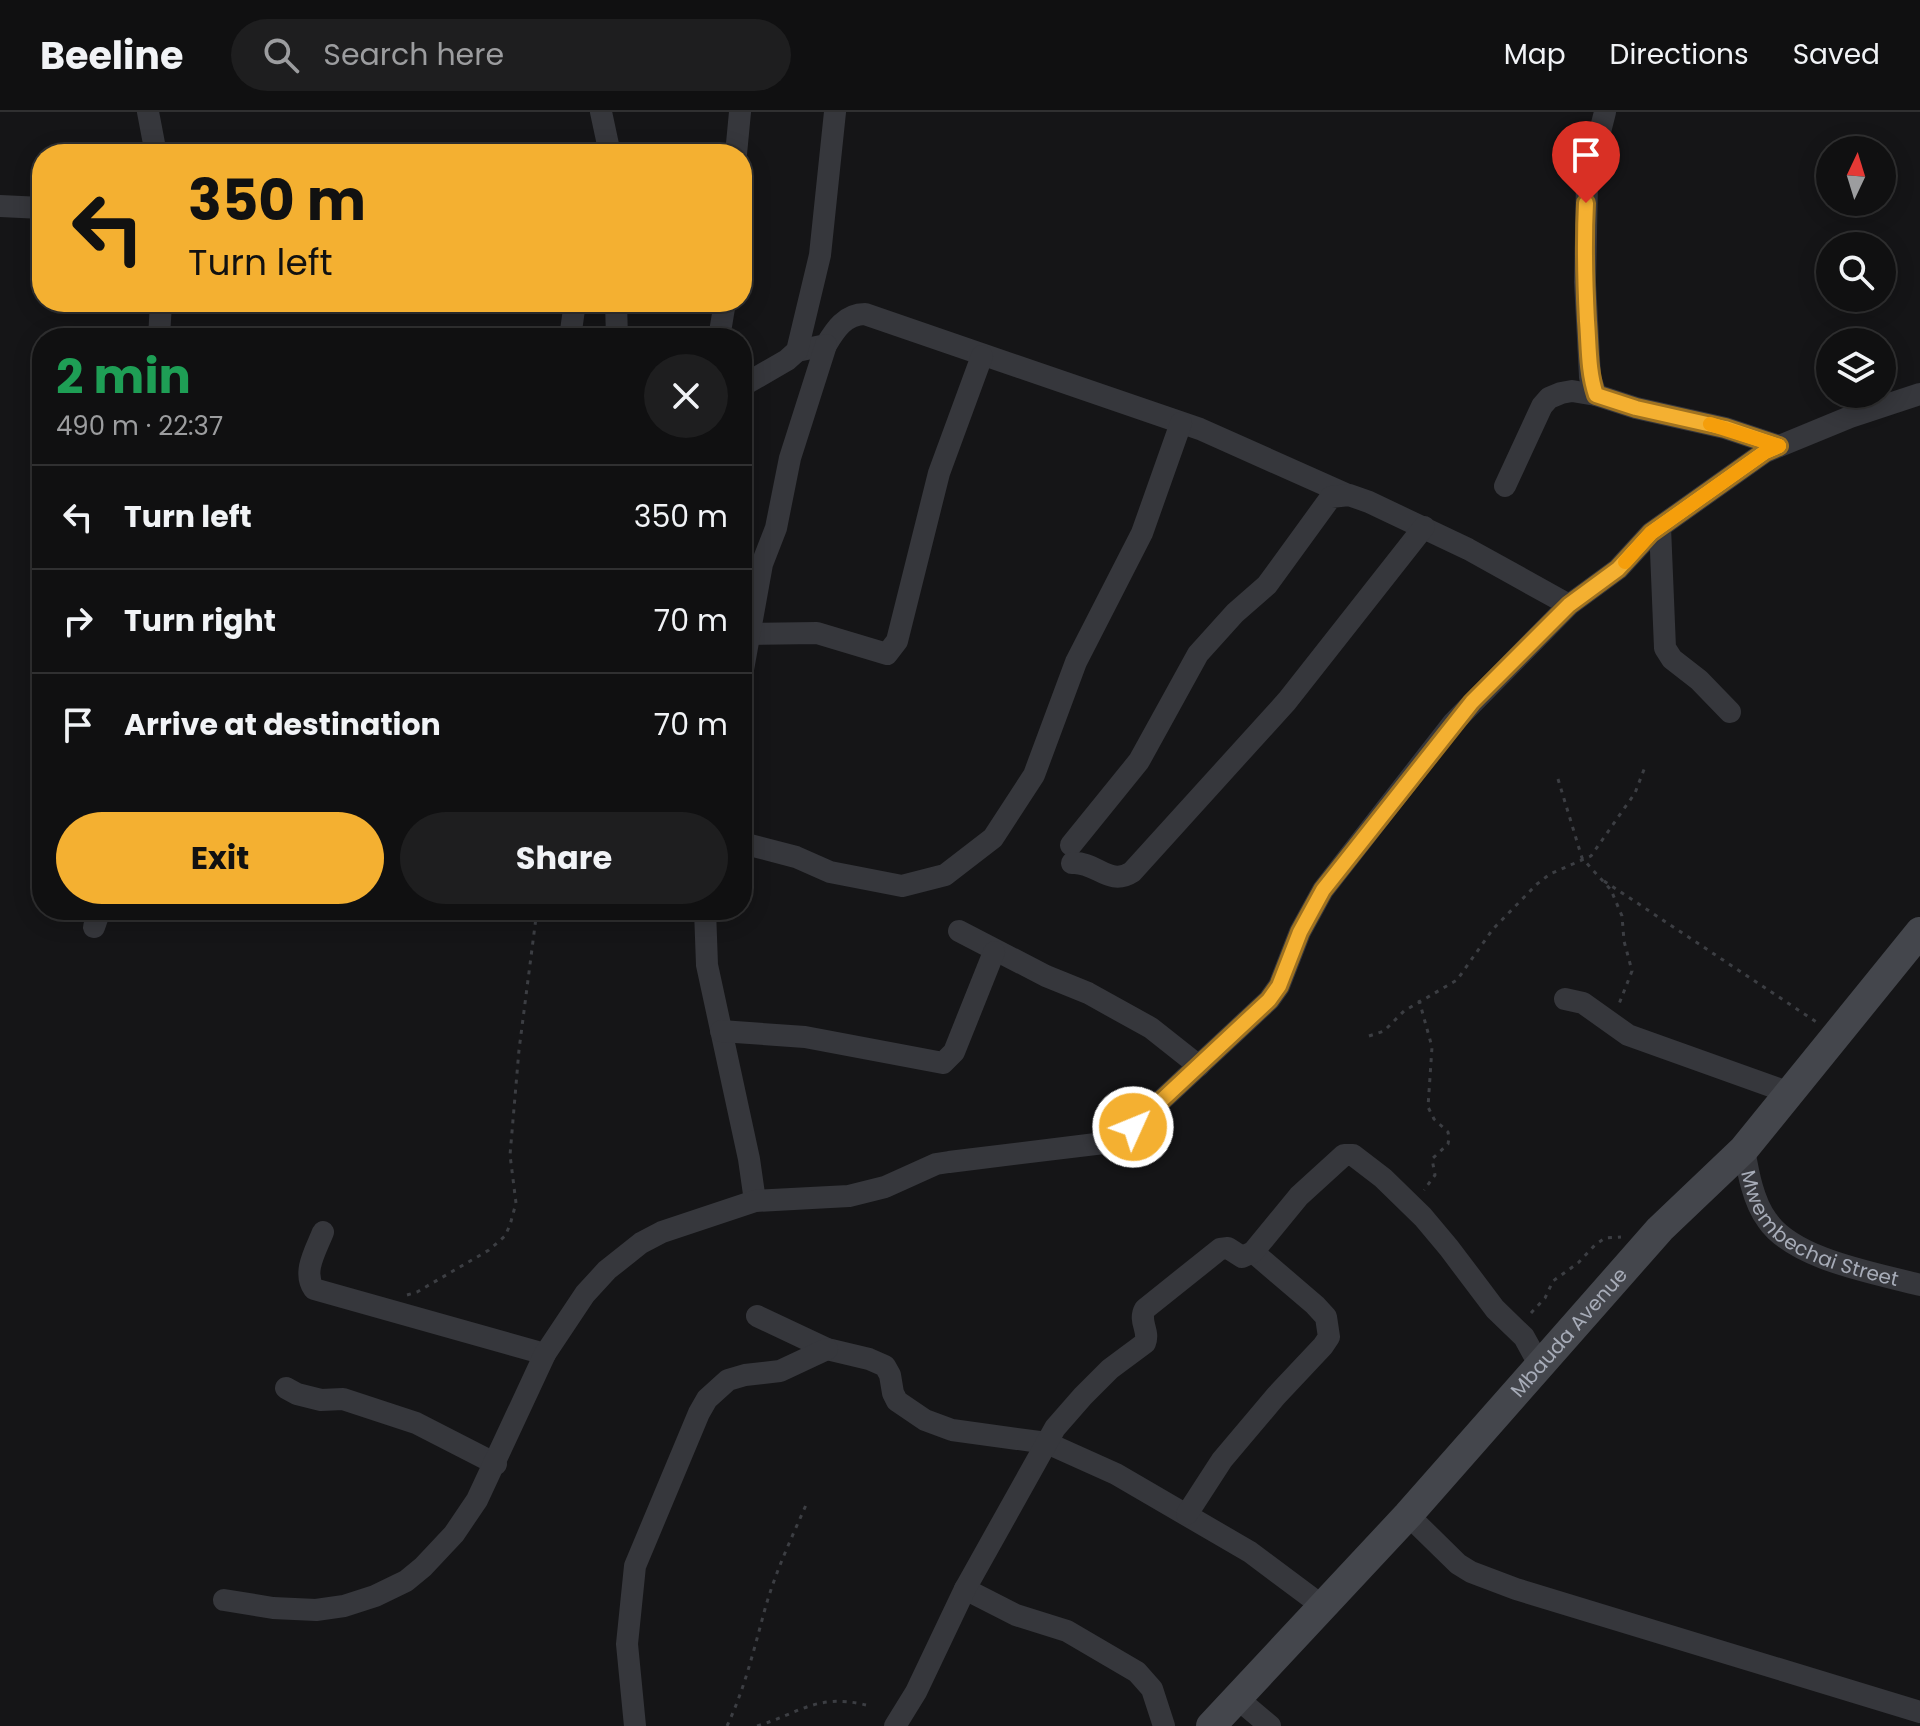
<!DOCTYPE html>
<meta charset="utf-8">
<style>
body{margin:0;font-family:Poppins,sans-serif;background:#1e1e1f;color:#f1f3f6;height:100vh;display:flex;flex-direction:column;font-size:30px;white-space:nowrap}
*{box-sizing:border-box;margin:0}
p{font-size:26px;color:#9c9d9f}
.icon{flex:none;width:44px;height:44px;fill:none;stroke:currentColor;stroke-width:2;stroke-linecap:round;stroke-linejoin:round}
.map{position:relative;flex:1;overflow:hidden}
.panel{position:absolute;left:32px;top:216px;width:720px;height:592px;display:flex;flex-direction:column;background:#101011;border-radius:32px;box-shadow:0 4px 20px #0003,0 0 0 2px #303031}
.panel>*{flex:none}
.banner{position:absolute;left:32px;top:32px;width:720px;height:168px;border-radius:32px;box-shadow:0 4px 20px #0003,0 0 0 2px #303031;background:#f4b031;color:#111;overflow:hidden}
.needle{width:52px;rotate:4deg}
.tools{position:absolute;left:1816px;top:24px;display:grid;gap:16px}
.tools a{display:grid;place-items:center;width:80px;height:80px;border-radius:50%;background:#101011;box-shadow:0 4px 20px #0003,0 0 0 2px #303031;font-size:40px}
.pin{position:absolute;display:grid;place-items:center;width:68px;height:68px;color:#fff;margin:-82px -34px;border-radius:50% 50% 50% 0;rotate:-45deg;box-shadow:0 0 8px #0007}
.pin .icon{rotate:45deg}
.me{position:absolute;width:88px;margin:-44px;rotate:46deg;stroke-linejoin:round;filter:drop-shadow(0 0 6px #0008)}
.turn{display:flex;align-items:center;gap:28px;height:168px;padding:0 24px;font-size:36px}
.turn .icon{width:104px;height:104px;stroke-width:2.5}
.turn b{display:block;font-size:56px;line-height:68px}
.round{display:grid;place-items:center;flex:none;width:84px;height:84px;border-radius:42px;background:#1e1e1f}
.head{display:flex;align-items:center;justify-content:space-between;height:136px;padding:0 24px}
h1{font-size:48px;font-weight:700;line-height:60px;color:#1e9e55}
.primary-button{display:flex;gap:16px;margin-top:auto;padding:16px 24px}
.primary-button a{flex:1;height:92px;border-radius:48px;background:#f4b031;color:#111;font-size:32px;font-weight:700;line-height:92px;text-align:center}
.primary-button a+a{background:#1e1e1f;color:#f1f3f6}
ul{padding:0;list-style:none}
li{display:flex;align-items:center;gap:24px;height:104px;padding:0 24px;border-top:2px solid #303031}
li div{flex:1}
li b{display:block;font-size:30px}
li em{font-style:normal}
header{display:flex;align-items:center;gap:48px;box-sizing:border-box;height:112px;padding:0 40px;background:#101011;border-bottom:2px solid #303031}
header strong{font-size:38px}
nav{display:flex;gap:44px;margin-inline-start:auto;font-size:28px}
.search{width:560px;height:72px;background:#1e1e1f;display:flex;align-items:center;gap:20px;box-sizing:border-box;padding:0 28px;border-radius:44px;color:#9c9d9f;font-size:30px}
.map>svg:first-child{display:block}
.lines{fill:none;stroke-linecap:round;stroke-linejoin:round}
.path{stroke:#3c3e43;stroke-width:3;stroke-dasharray:4 6;stroke-linecap:butt}
.street{stroke:#36373c;stroke-width:22}
.secondary{stroke:#44464c;stroke-width:30}
.route-casing{stroke:#9f7220;stroke-width:20}
.route{stroke:#f4b031;stroke-width:14}
.slow{stroke:#f59e0b;stroke-width:14}
.labels{text-anchor:middle;stroke-width:6;stroke-linejoin:round;paint-order:stroke}
.street-label{font-size:20px;fill:#a7acb8;stroke:#101012}
</style>
<header>
<strong>Beeline</strong>
<div class="search"><svg class="icon" aria-label="search" viewBox="0 0 24 24"><circle cx="10" cy="10" r="6"/><path d="M15 15l6 6"/></svg>Search here</div>
<nav><a>Map</a><a>Directions</a><a>Saved</a></nav>
</header>
<div class="map">
<svg width="1920" height="1614" viewBox="0 0 1920 1614">
<rect width="100%" height="100%" fill="#151517"/>
<g class="lines">
<path class="path" d="M1558 667 1582 746 1611 778 1622 804 1624 829 1632 859 1619 892
M1604 769 1818 911
M1419 888 1432 935 1428 995 1434 1007 1448 1020 1449 1026 1448 1032 1432 1047 1435 1063 1424 1078
M1369 924 1384 919 1404 899 1457 868 1493 817 1537 772 1550 762 1591 744 1635 681 1645 655
M407 1183 417 1180 489 1138 505 1124 510 1113 516 1091 510 1043 519 938 537 798
M1531 1201 1545 1186 1553 1169 1578 1151 1595 1133 1605 1126 1621 1125
M727 1614C745 1576 754 1537 765 1497 775 1461 791 1427 806 1393
M757 1614C800 1601 817 1581 866 1593"/>
<g class="street">
<path d="M148 0 156 42"/>
<path d="M601 0 610 42"/>
<path d="M736 42 740 0"/>
<path d="M0 94 42 96"/>
<path d="M616 190 617 226"/>
<path d="M159 226 161 190"/>
<path d="M570 226 575 190"/>
<path d="M719 226 725 190"/>
<path d="M797 239 826 233C835 218 845 202 865 202L1200 317 1348 383"/>
<path d="M742 274 787 248 797 239 820 143 835 0"/>
<path d="M1596 283 1590 265 1585 170 1587 71 1605 0"/>
<path d="M1505 374 1542 294 1549 286 1561 281 1572 279 1596 283 1636 296 1725 316 1779 334"/>
<path d="M1660 415 1665 536 1672 547 1699 568 1730 600"/>
<path d="M749 522 817 521 887 542 897 529 939 361 982 244"/>
<path d="M742 563 762 452 776 416 790 346 826 233"/>
<path d="M742 731 796 745 830 760 902 774 945 763 993 726 1034 663 1076 550 1142 421 1181 311"/>
<path d="M1071 733 1139 649 1198 542 1235 501 1267 473 1331 385 1349 383 1369 390 1468 437 1569 493"/>
<path d="M1072 751C1096 749 1109 775 1132 760L1287 589 1424 415"/>
<path d="M705 798 707 853 749 1047 755 1089"/>
<path d="M94 815 100 798"/>
<path d="M959 819 1046 864 1088 881 1151 916 1199 954"/>
<path d="M1565 887 1583 891 1628 923 1790 981"/>
<path d="M721 919 805 925 943 951 954 940 994 840"/>
<path id="s1" d="M1744 1037C1748 1060 1753 1089 1767 1108 1794 1148 1876 1161 1920 1173"/>
<path d="M323 1120C316 1138 302 1160 314 1177L545 1242"/>
<path d="M757 1204 827 1237 869 1247 885 1254 890 1263 893 1281 897 1289 925 1308 952 1318 1047 1331 1116 1362 1250 1440 1321 1493"/>
<path d="M286 1276 297 1282 321 1288 343 1287 416 1311 496 1352"/>
<path d="M1187 1402 1222 1348 1276 1284 1323 1234 1329 1225 1326 1205 1315 1193 1253 1140"/>
<path d="M1408 1403 1458 1452 1471 1460 1516 1477 1920 1600"/>
<path d="M965 1477 1016 1503 1067 1519 1137 1560 1152 1577 1164 1614"/>
<path d="M224 1488 273 1496 316 1498 344 1494 375 1484 406 1469 423 1455 454 1422 477 1388 545 1242 585 1182 607 1158 641 1131 662 1120 755 1089 849 1084 885 1075 936 1052 949 1050 1104 1031 1115 1027 1133 1015 1269 888 1279 874 1300 820 1323 778 1453 611 1569 493 1618 457 1651 421 1765 340 1850 305 1920 282"/>
<path d="M1238 1587 1270 1614"/>
<path d="M635 1614 627 1532 635 1454 699 1301 707 1287 728 1268 745 1263 780 1259 827 1237"/>
<path d="M895 1614 916 1580 965 1477 1055 1316 1083 1284 1110 1257 1145 1231C1150 1219 1138 1209 1145 1197L1220 1137 1228 1136 1242 1145 1253 1140 1299 1084 1344 1043H1353L1383 1066 1423 1105 1449 1136 1495 1197 1524 1225 1540 1254"/>
</g>
<path class="secondary" id="s2" d="M1211 1614 1408 1403 1660 1117 1744 1037 1920 820"/>
</g>
<g class="lines">
<defs>
<path id="route" d="M1133 1015 1269 888 1279 874 1300 820 1323 778 1472 590 1569 493 1618 457 1651 421 1765 340 1779 334 1725 316 1636 296 1596 283C1588 259 1589 234 1587 209 1585 170 1584 131 1586 91"/>
</defs>
<use href="#route" class="route-casing"/>
<use href="#route" class="route"/>
<path class="slow" d="M1625 450 1651 421 1765 340 1779 334 1710 312"/>
</g>
<g class="labels">
<g class="street-label">
<text dy="7" stroke="none"><textPath href="#s1" startOffset="122">Mwembechai Street</textPath></text>
<text dy="7" stroke="none"><textPath href="#s2" startOffset="532">Mbauda Avenue</textPath></text>
</g>
</g>
</svg>
<div class="tools">
<a><svg class="needle" viewBox="-14 -14 28 28"><path d="M0-13l5 13h-10z" fill="#e53935"/><path d="M0 13l5-13h-10z" fill="#9c9d9f"/></svg></a>
<a><svg class="icon" aria-label="search" viewBox="0 0 24 24"><circle cx="10" cy="10" r="6"/><path d="M15 15l6 6"/></svg></a>
<a><svg class="icon" aria-label="layers" viewBox="0 0 24 24"><path d="M12 4l9 5-9 5-9-5zM3 14l9 5 9-5"/></svg></a>
</div>
<div class="pin" style="left:1586px;top:91px;background:#d93025"><svg class="icon" aria-label="arrive" viewBox="0 0 24 24"><path d="M6 21V4h12l-3 4 3 4H6"/></svg></div>
<svg class="me" style="left:1133px;top:1015px" viewBox="-20 -20 40 40"><circle r="17" fill="#f4b031" stroke="#fff" stroke-width="3"/><path d="M0-11L8 9 0 5-8 9z" fill="#fff"/></svg>
<div class="banner">
<div class="turn"><svg class="icon" aria-label="left" viewBox="0 0 24 24"><path d="M17 20v-9H6M10 6l-5 5 5 5"/></svg><div><b>350 m</b>Turn left</div></div>
</div>
<section class="panel">
<div class="head"><div><h1>2 min</h1><p>490 m · 22:37</p></div><a class="round"><svg class="icon" aria-label="close" viewBox="0 0 24 24"><path d="M6 6l12 12M18 6L6 18"/></svg></a></div>
<ul>
<li><svg class="icon" aria-label="left" viewBox="0 0 24 24"><path d="M17 20v-9H6M10 6l-5 5 5 5"/></svg><div><b>Turn left</b></div><em>350 m</em></li>
<li><svg class="icon" aria-label="right" viewBox="0 0 24 24"><path d="M7 20v-9h11M14 6l5 5-5 5"/></svg><div><b>Turn right</b></div><em>70 m</em></li>
<li><svg class="icon" aria-label="arrive" viewBox="0 0 24 24"><path d="M6 21V4h12l-3 4 3 4H6"/></svg><div><b>Arrive at destination</b></div><em>70 m</em></li>
</ul>
<div class="primary-button"><a>Exit</a><a>Share</a></div>
</section>
</div>
